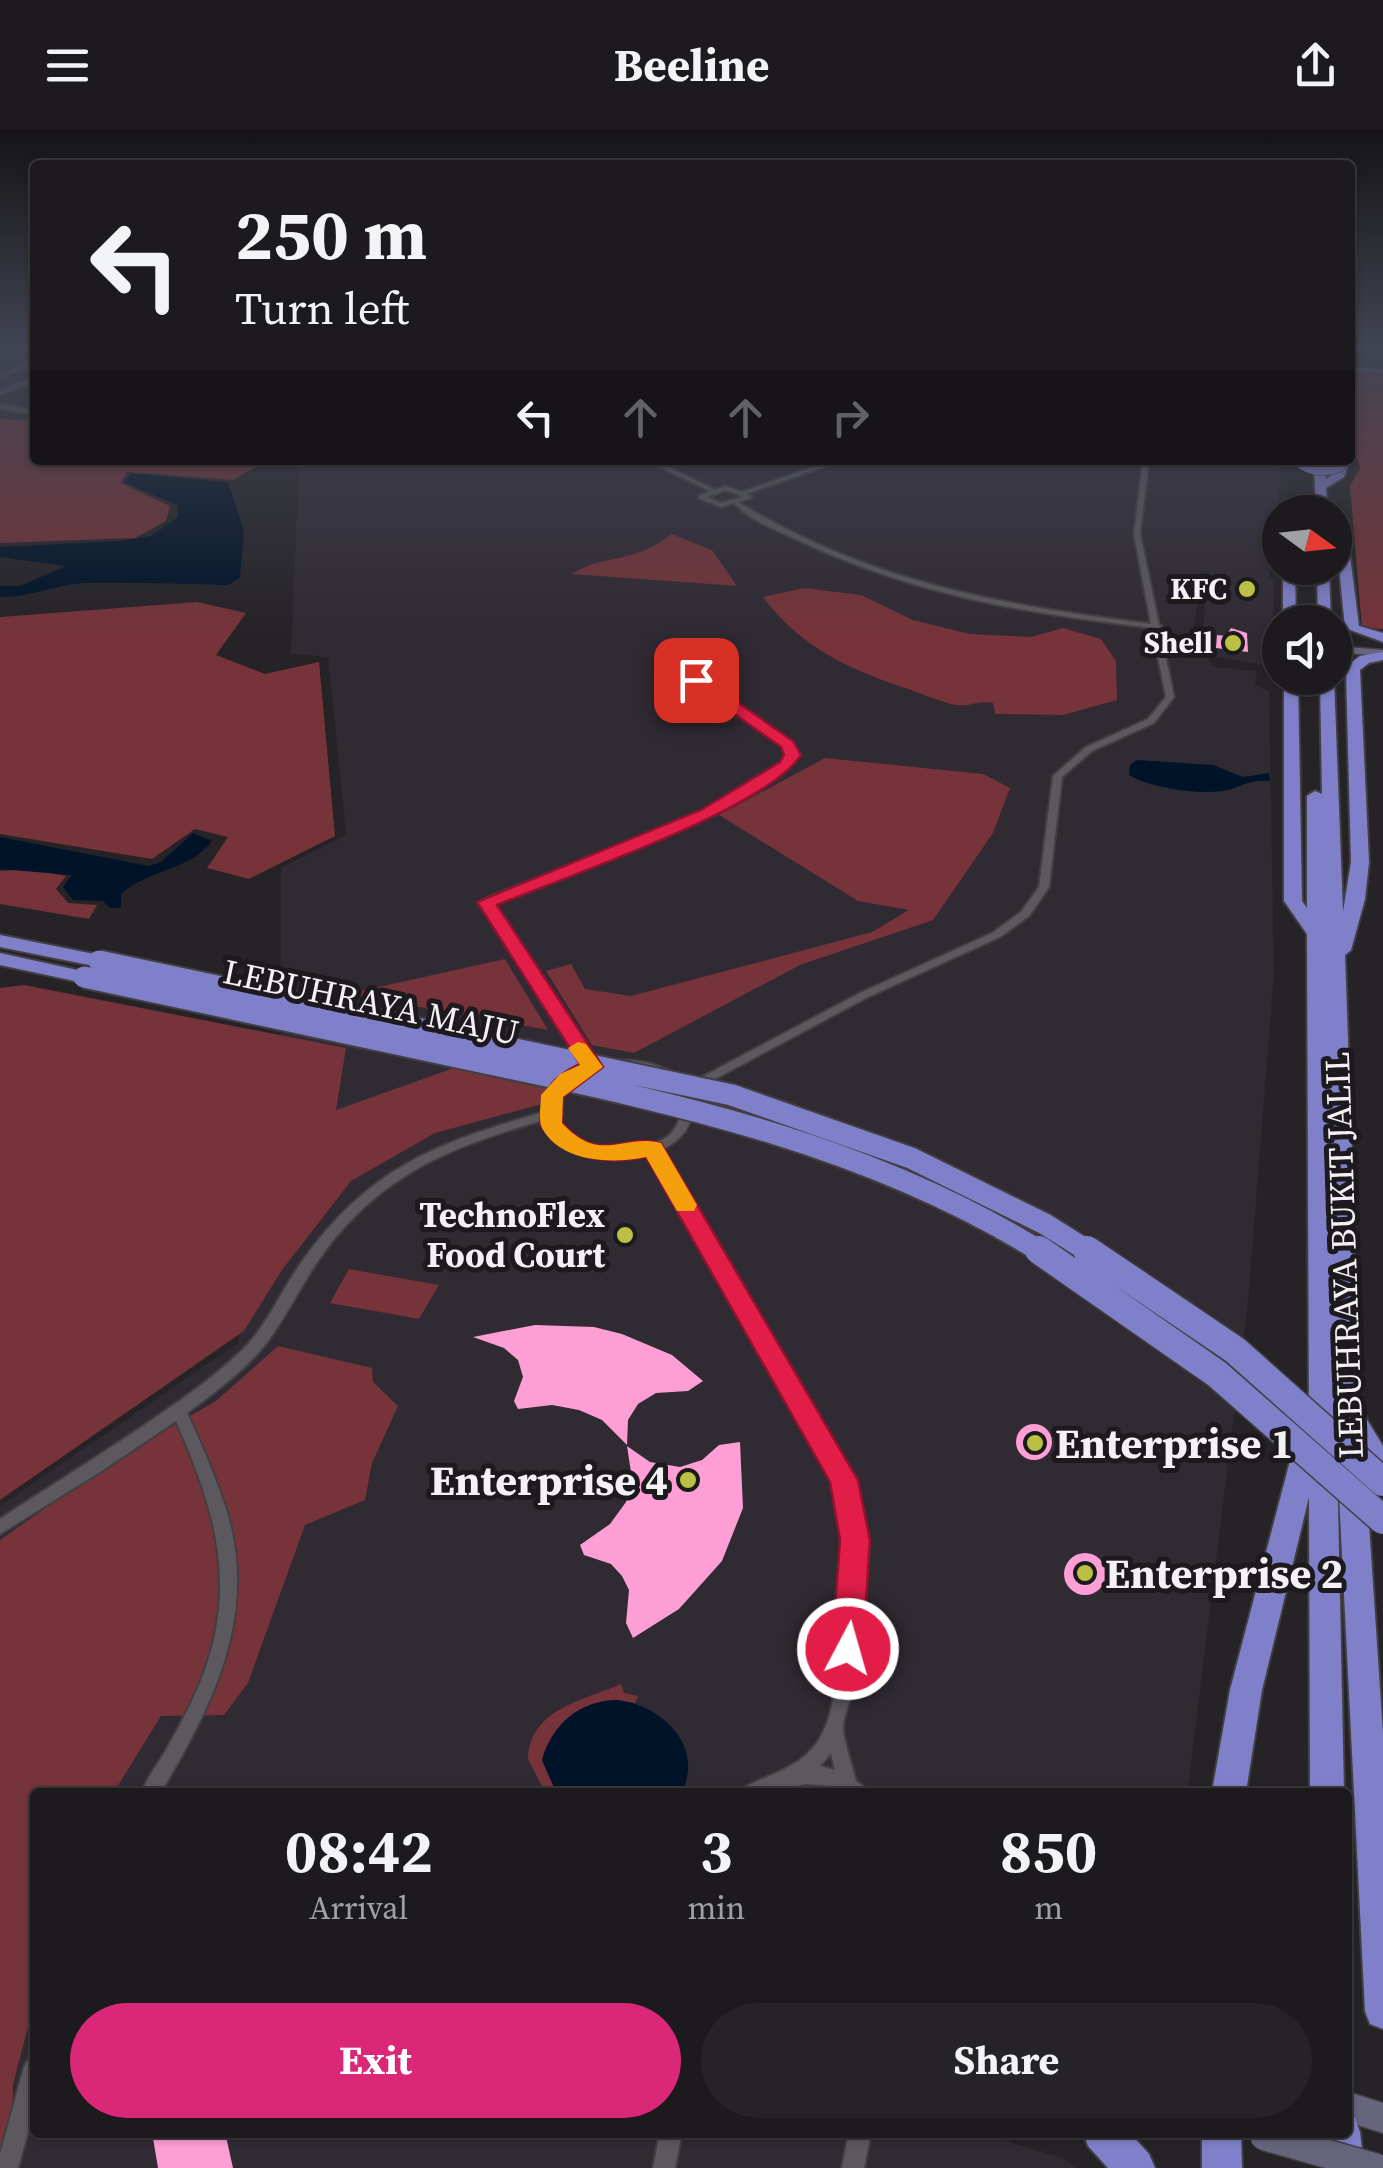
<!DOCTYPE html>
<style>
body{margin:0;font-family:"Source Serif 4",serif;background:#252326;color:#f1f3f6;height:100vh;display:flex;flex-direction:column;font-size:38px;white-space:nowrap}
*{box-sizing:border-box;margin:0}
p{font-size:32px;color:#a0a1a4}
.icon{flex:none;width:55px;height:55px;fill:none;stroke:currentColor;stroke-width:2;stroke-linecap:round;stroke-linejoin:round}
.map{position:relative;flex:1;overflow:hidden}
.drawer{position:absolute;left:30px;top:1658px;width:1322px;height:350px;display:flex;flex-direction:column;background:#1c1a1d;border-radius:10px;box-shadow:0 2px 8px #0004,0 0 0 2px #3a383b}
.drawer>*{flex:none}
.banner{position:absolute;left:30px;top:30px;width:1325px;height:305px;border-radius:10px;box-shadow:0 2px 8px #0004,0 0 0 2px #3a383b;background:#1c1a1d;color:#f1f3f6;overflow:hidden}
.needle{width:65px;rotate:105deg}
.fabs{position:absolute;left:1262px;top:365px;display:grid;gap:20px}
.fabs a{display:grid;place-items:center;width:90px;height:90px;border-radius:50%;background:#1c1a1d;box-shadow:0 2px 8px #0004,0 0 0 2px #3a383b;font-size:50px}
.pin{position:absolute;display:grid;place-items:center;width:85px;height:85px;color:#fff;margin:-42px;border-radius:20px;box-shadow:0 5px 15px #0006}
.me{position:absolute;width:110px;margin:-55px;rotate:6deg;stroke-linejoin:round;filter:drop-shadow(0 0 8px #0008)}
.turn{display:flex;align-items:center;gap:35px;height:210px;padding:0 40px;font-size:45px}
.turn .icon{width:130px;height:130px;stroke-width:2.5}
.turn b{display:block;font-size:70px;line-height:85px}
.lanes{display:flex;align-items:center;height:95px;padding:0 40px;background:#0003;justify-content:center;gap:50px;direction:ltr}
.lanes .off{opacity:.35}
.eta{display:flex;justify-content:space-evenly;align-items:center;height:170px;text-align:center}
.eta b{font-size:60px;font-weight:700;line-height:70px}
.primary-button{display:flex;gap:20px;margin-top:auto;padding:20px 40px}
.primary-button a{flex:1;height:115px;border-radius:60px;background:#db2777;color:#fff;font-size:40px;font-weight:700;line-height:115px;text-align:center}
.primary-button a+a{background:#252326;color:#f1f3f6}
header{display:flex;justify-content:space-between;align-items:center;height:130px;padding:0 40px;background:#1c1a1d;font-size:45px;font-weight:700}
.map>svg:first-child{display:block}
.built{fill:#302a33}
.green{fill:#763339}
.water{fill:#001328}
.building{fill:#fd9ed4}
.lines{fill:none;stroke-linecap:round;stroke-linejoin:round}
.street-casing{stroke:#413f42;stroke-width:4}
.secondary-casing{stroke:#413f42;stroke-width:3}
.highway-casing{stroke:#413f42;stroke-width:4}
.street{fill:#5c595e;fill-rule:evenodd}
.secondary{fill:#67657e;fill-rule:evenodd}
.highway{fill:#8080ca;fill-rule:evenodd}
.secondary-bridge-casing{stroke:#413f42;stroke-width:31;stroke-linecap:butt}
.highway-bridge-far2-casing{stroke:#413f42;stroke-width:11;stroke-linecap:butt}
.highway-bridge-far1-casing{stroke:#413f42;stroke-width:25;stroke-linecap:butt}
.highway-bridge-casing{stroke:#413f42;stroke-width:31;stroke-linecap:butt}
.secondary-bridge{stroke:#67657e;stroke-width:28}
.highway-bridge-far2{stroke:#8080ca;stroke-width:10}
.highway-bridge-far1{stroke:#8080ca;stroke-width:21}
.highway-bridge{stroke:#8080ca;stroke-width:28}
.route{fill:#e11d48;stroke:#92132f;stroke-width:2.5}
.slow{fill:#f59e0b}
.poi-dot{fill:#bbc045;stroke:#1d1a1e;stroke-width:4}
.labels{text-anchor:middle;stroke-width:10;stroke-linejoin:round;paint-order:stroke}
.far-poi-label{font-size:30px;font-weight:bold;fill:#f3f1f4;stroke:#1d1a1e;text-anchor:end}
.street-label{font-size:35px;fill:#f3f1f4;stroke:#1d1a1e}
.poi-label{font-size:35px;font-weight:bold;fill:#f3f1f4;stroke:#1d1a1e;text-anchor:end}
.near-poi-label{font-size:42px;font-weight:bold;fill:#f3f1f4;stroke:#1d1a1e;text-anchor:start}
</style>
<header><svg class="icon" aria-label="menu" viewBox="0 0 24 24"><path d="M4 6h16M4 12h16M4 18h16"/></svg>Beeline<svg class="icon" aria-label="share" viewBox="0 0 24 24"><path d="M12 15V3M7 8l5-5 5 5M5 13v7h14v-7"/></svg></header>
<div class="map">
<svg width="1383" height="2038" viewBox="0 0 1383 2038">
<rect width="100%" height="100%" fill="#262327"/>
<path class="built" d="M1277 330 1281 349 1269 447 1274 448 1273 537 1209 526 1201 514 1209 441H1201L1193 511 1214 537 1257 541 1255 555 1269 561 1274 844 1248 1172 1188 1657 1181 1662H35V2002H976L1063 2028 1076 2038H0V1376L238 1213 281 968V738L346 705 328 527 291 524 299 331Z"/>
<path class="green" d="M1350 243 1383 244V499L1362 498 1350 356 1360 338 1350 305Z
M0 289 35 290V330H212L255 337 233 350 127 342 121 353 170 376 166 391 135 408 0 413Z
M671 404 712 420 737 456 572 444C605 423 636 434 671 404Z
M804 458 861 465 913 490 970 504 1031 507 1063 498 1101 509 1116 531 1117 570 1063 585 995 584 993 573C979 570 969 577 956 575 941 572 925 565 911 560 851 540 802 519 763 467Z
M197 472 246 483 216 525 265 544 319 532 335 706 249 749 207 738 228 707 195 699 152 729 0 704V487Z
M825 628 983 644 1010 658 993 703 933 790 800 835 634 923 592 915 546 841 571 834 585 859 631 866 872 802 909 780 858 771 719 685Z
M28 739 66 746 56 759 68 773 97 775 89 789 0 774V741Z
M505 829 548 900 347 864Z
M24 855 346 918 336 980 462 935 550 955 542 974 435 1003 351 1051 282 1140 244 1201 0 1370V858Z
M349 1139 439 1155 419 1189 330 1173Z
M278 1216 372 1238 373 1252 398 1276 372 1333 365 1370 305 1395 248 1553 224 1585 161 1586 114 1662H35V1871L13 1954 12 2038H0V1410L115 1329 216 1271Z
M621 1554 624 1563 638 1566 635 1573C595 1566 552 1592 542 1630L556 1662H545L528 1629C530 1578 585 1570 621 1554Z"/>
<path class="water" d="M131 344 228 352 244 401 240 448 228 455C181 454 132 452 85 453 52 455 35 467 0 467V456H20L66 436 0 427V417L121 411 151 406 178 387 177 375 124 352Z
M1137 630 1213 635 1243 647 1269 643 1270 651C1253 650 1247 653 1232 659 1207 667 1150 658 1129 645L1130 635Z
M193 703 212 711C190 741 148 739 121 764V778H110L103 771 73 770 63 757 72 745 0 739V707L149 736 161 732Z
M618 1570C663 1576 704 1616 682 1662H556L542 1630C552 1594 580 1570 618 1570Z"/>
<path class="building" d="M1231 498 1247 503 1248 522 1216 518 1217 505 1226 506Z
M535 1195 594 1197 622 1204 672 1225 703 1251 688 1261 656 1263 638 1274 628 1290 627 1315 602 1290 579 1280 552 1275 518 1279 514 1271 523 1247 518 1230 504 1218 473 1207Z
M1016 1312a18 18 0 1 1 36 0a18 18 0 1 1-36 0Z
M740 1312 743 1378 722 1431 679 1479 633 1508 626 1493 629 1460 622 1446 611 1434 584 1425 580 1415 610 1394 626 1372 632 1349 627 1316 650 1332 680 1337 702 1330 719 1315Z
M1064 1444a21 21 0 1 1 42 0a21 21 0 1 1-42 0Z
M152 2002H225L233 2038H158Z"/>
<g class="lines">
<defs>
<path id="street" d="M35 230V234L0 248V244Z
M35 247V251L0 265V261Z
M0 274 35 281V285L0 278Z
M646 330H654L715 360 726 356 742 362 834 330H843L746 364 751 366V368L738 372C870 453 1001 475 1151 494L1134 404 1143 330H1149L1140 404 1159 495 1163 497 1160 499 1174 567 1154 593 1092 621 1062 647 1049 757 1029 786 1000 807 868 867 696 959H690L697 972C690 998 684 1008 660 1021L845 1339C872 1397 863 1490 854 1553 852 1566 843 1586 843 1598 843 1609 853 1638 856 1651L863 1656 865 1662H842L831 1656 806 1654 772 1662H745L747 1656C773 1643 801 1637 818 1611 831 1592 834 1566 837 1544 847 1480 853 1407 833 1344L650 1024C624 1030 570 1027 552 1005 551 1003 547 992 547 989 461 1014 394 1037 335 1108 308 1140 292 1178 268 1211 247 1239 215 1262 187 1283 202 1315 216 1348 227 1382 258 1487 213 1574 161 1662H142C147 1648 157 1635 165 1622 176 1602 188 1581 197 1560 240 1461 217 1384 176 1291L100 1342 0 1404V1389C58 1351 117 1315 172 1276 195 1260 218 1243 238 1224 265 1200 278 1166 299 1136 366 1039 435 1013 544 982L542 975C552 954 566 943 587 936L481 772 482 770 704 681 783 633 789 625 784 615 693 552V548H699L791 612 797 625 789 637 710 685 492 773 595 934C626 926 665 930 687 955L860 863 992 803 1021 782 1039 757 1053 646 1086 617 1148 589 1166 567 1152 498C1026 483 917 466 800 411 779 401 750 391 734 373L721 377 699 368V366L710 361ZM726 360 743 367 721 373 707 367ZM610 938C642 937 670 941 685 972 681 986 678 998 667 1007 643 1024 578 1025 562 998 558 992 556 982 554 975 566 952 585 943 610 938ZM831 1623 835 1640 820 1636Z
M35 1926V1976L18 2038H0V2024L24 1937 28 1930Z
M660 2002H682L675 2038H653Z
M849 2002H871L864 2038H842Z"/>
<path id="secondary" d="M35 218V221L0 223V219Z
M1350 237 1383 239V243L1350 241Z
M1335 516 1383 520V526L1335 522Z
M1348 1962 1383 1973V2003L1348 1992Z"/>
<path id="highway" d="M1350 329V330L1344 347 1326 358 1328 382H1316L1314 330H1324L1326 349 1335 343 1340 330Z
M1335 396 1348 410 1359 496 1383 503V512L1345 498Z
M1283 438H1295L1296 492H1283Z
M1317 438H1329L1331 492H1318Z
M1383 522V530L1369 533 1360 540 1369 732 1365 769 1351 820 1345 825 1361 1280 1383 1316V1352L1373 1349 1365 1334 1383 1604V1899L1370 1894 1365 1881 1337 1325 1344 1662H1310L1309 1367 1262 1560 1246 1662H1212L1230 1560 1296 1308 1300 1300 1309 1297 1307 804 1284 771V548H1298L1302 771 1307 778V666L1315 661 1322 664 1320 548H1334L1343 782 1351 732 1346 541 1335 533V523L1352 532 1360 526Z
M0 805 99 825 109 831 99 837 0 817Z
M0 823 91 843 94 847 84 853 0 835Z
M1348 1985 1355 1988 1360 2002 1364 2038H1324L1322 2002H1348Z
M1083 2002H1129L1149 2024 1155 2038H1108L1088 2016Z
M1202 2002H1241L1242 2038H1202Z"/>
</defs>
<use href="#street" class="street-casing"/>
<use href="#secondary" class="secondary-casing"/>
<use href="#highway" class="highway-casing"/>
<use href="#street" class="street"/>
<use href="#secondary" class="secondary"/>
<use href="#highway" class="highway"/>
<defs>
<path id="secondary-bridge" d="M1264 2006 1377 2038"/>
<path id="highway-bridge-far2" d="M1298 330C1310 343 1325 342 1340 337L1339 330"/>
<path id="highway-bridge-far1" d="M99 831 732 965 911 1028 1045 1094 1091 1123
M84 847C218 876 351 904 485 933 680 974 872 1016 1043 1123"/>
<path id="highway-bridge" d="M1039 1120 1217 1244 1383 1390
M1087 1120 1235 1220 1383 1352"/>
</defs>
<use href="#secondary-bridge" class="secondary-bridge-casing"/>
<use href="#highway-bridge-far2" class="highway-bridge-far2-casing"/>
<use href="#highway-bridge-far1" class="highway-bridge-far1-casing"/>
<use href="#highway-bridge" class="highway-bridge-casing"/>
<use href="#secondary-bridge" class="secondary-bridge"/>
<use href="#highway-bridge-far2" class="highway-bridge-far2"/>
<use href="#highway-bridge-far1" class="highway-bridge-far1"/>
<use href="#highway-bridge" class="highway-bridge"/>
</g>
<linearGradient id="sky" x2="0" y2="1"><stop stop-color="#151315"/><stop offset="0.43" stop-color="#414552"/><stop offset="1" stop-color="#414552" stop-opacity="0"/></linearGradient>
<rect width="1383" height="503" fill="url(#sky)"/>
<path class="route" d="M691 547H701L793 611 801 625C767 679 563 748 497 775L603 937 563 967 562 993C601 1035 622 1003 661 1013L858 1350 870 1410 863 1519 859 1529 848 1533 836 1529 832 1519 840 1410 830 1352 646 1027C605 1035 565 1030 540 994 541 962 550 948 580 934L477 772 701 680 780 632 784 625 781 617 691 553Z"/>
<path class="slow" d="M578 912 586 914 603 937 563 967 562 993C601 1035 622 1003 661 1013L697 1075 694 1081H677L646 1027C613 1034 561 1033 542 998 538 989 541 975 541 965L560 944 580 935 568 918Z"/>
<g class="poi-dot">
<circle cx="1247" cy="459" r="10"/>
<circle cx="1233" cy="513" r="10"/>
<circle cx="625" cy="1105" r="10"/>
<circle cx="1035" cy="1313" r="10"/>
<circle cx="688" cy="1350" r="10"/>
<circle cx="1085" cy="1443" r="10"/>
</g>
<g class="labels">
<g class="far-poi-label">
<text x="1227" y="469">KFC</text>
<text x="1213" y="523">Shell</text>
</g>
<g class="street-label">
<text transform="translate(371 872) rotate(12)" y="12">LEBUHRAYA MAJU</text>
<text transform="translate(1344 1125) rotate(-92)" y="12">LEBUHRAYA BUKIT JALIL</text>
</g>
<g class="poi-label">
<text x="605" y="1097">TechnoFlex<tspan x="605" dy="40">Food Court</tspan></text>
</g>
<g class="near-poi-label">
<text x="1055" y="1328">Enterprise 1</text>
<text x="668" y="1365" text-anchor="end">Enterprise 4</text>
<text x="1105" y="1458">Enterprise 2</text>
</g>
</g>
</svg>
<div class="fabs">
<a><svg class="needle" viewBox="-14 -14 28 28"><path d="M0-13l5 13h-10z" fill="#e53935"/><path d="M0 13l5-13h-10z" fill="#a0a1a4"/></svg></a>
<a><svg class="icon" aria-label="sound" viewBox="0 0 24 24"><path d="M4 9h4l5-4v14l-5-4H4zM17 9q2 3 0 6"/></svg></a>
</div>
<div class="pin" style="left:696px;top:550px;background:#d93025"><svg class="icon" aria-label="arrive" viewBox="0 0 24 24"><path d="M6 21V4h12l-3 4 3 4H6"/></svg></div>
<svg class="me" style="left:848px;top:1519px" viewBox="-20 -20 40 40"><circle r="17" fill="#e11d48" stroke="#fff" stroke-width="3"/><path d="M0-11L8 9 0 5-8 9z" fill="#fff"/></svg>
<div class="banner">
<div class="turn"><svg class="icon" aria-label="left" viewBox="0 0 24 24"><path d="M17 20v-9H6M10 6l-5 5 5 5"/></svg><div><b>250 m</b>Turn left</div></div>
<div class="lanes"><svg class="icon" aria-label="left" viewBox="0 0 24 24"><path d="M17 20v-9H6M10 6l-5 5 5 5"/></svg><svg class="icon off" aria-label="ahead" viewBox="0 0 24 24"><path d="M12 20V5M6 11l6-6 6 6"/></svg><svg class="icon off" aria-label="ahead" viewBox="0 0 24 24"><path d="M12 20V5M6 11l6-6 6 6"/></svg><svg class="icon off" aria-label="right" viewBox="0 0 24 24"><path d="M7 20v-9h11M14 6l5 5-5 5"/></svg></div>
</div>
<section class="drawer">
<div class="eta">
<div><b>08:42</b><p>Arrival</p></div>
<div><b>3</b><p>min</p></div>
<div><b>850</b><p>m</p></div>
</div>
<div class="primary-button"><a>Exit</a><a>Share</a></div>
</section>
</div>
